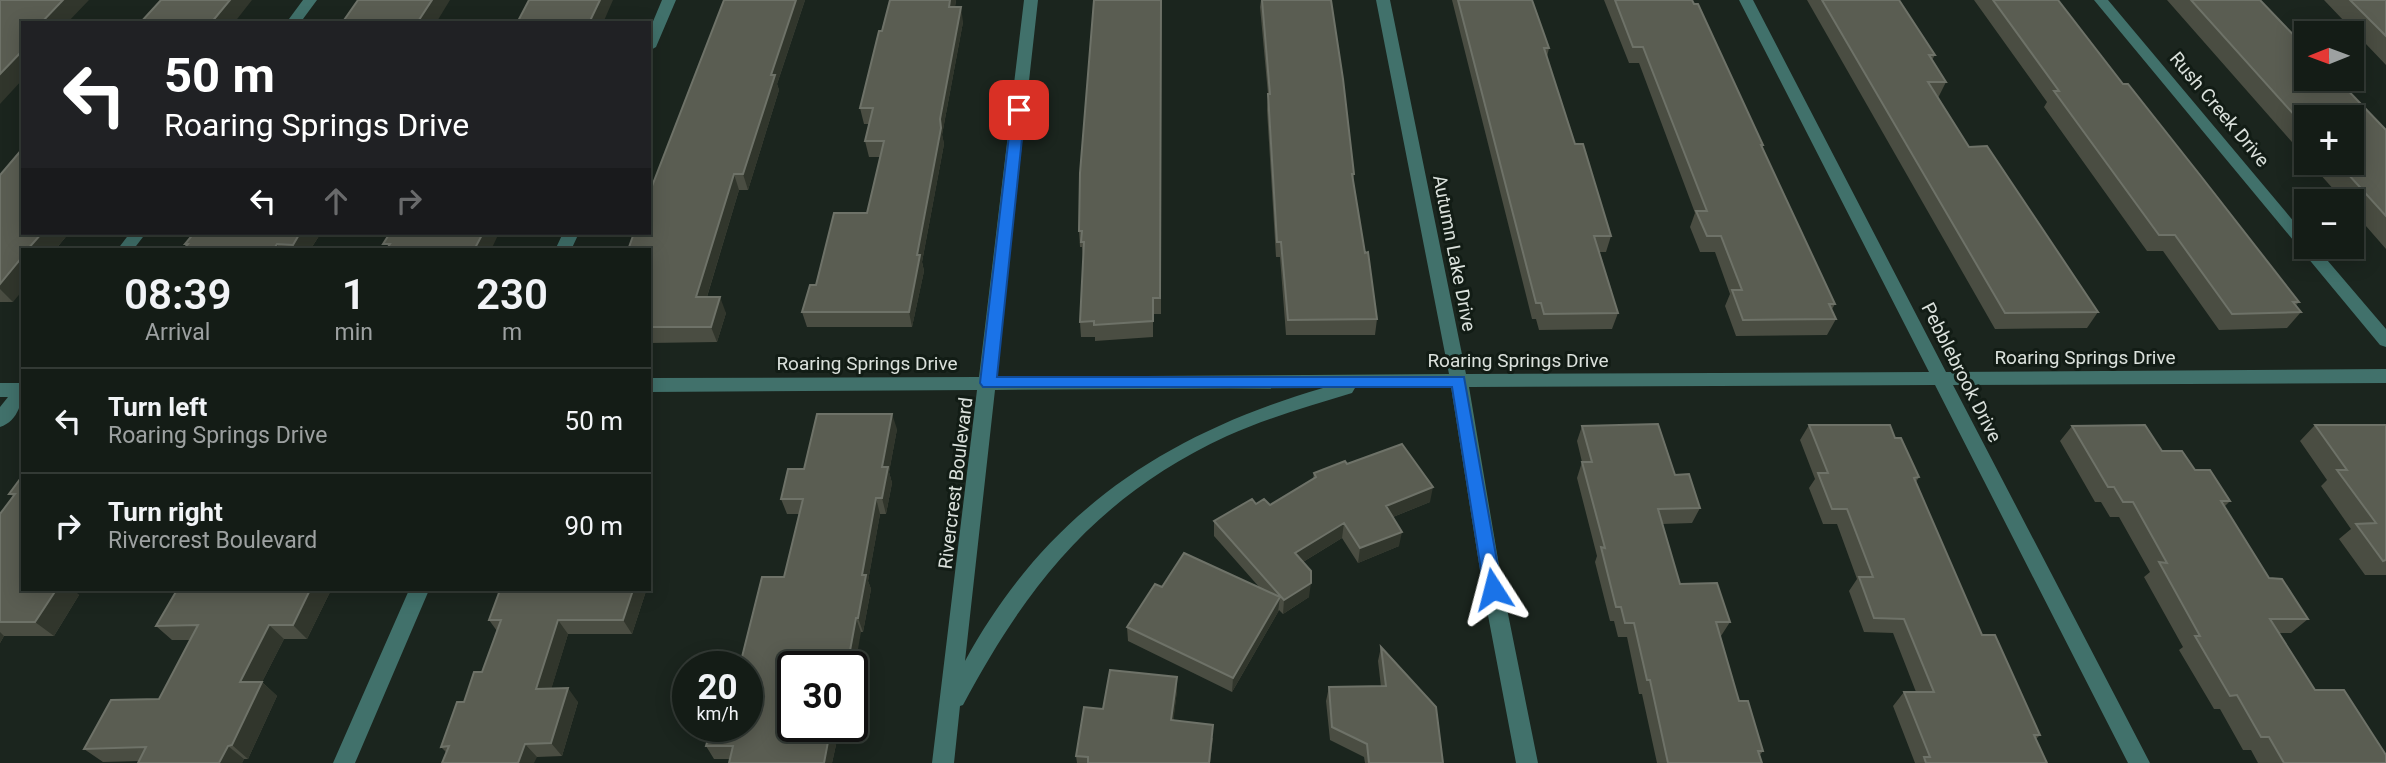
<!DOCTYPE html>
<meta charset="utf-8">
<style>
body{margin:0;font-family:Roboto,sans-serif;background:#212923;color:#f1f3f6;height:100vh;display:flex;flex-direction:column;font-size:26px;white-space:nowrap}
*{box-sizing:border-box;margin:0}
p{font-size:23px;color:#9da1a1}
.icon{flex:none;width:38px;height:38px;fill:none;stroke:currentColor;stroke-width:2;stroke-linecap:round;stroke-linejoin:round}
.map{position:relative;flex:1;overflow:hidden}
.side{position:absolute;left:21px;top:248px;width:630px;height:343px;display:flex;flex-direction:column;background:#141c16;border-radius:0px;box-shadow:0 4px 18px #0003,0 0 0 2px #333a35}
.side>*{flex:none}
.guide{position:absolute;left:21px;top:21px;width:630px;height:214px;border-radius:0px;box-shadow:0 4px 18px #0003,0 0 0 2px #333a35;background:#202124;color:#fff;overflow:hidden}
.needle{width:46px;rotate:269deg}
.tools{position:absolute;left:2294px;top:21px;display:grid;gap:14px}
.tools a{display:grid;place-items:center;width:70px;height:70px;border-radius:0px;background:#141c16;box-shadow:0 4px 18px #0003,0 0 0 2px #333a35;font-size:35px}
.speed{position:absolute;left:672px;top:651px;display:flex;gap:14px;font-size:35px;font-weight:700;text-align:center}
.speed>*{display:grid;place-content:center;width:91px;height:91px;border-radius:50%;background:#141c16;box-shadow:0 4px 18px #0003,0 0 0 2px #333a35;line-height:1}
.speed small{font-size:18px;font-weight:400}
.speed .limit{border:4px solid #111;border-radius:10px;background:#fff;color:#111}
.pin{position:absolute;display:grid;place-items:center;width:60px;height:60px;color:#fff;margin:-30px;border-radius:14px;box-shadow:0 4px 10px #0006}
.me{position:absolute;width:77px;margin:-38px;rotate:351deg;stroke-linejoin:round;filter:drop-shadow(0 0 5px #0008)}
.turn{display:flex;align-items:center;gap:24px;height:147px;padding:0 28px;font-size:32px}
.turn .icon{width:91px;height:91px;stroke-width:2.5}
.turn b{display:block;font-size:49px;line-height:60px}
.lanes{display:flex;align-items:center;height:66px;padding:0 28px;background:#0003;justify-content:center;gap:35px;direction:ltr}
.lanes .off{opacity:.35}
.eta{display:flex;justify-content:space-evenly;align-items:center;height:119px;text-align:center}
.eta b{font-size:42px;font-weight:600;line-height:49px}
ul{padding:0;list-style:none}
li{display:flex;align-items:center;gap:21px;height:105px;padding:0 28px;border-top:2px solid #333a35}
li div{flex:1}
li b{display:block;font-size:26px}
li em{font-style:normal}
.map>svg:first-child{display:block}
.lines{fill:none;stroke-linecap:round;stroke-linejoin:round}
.minor{fill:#41716b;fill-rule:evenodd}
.wall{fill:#4a4d42}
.shaded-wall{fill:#31362c}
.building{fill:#5a5d52;stroke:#6e7268;stroke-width:2}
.route{fill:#1a73e8;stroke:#114b97;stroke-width:2}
.labels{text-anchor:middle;stroke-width:6;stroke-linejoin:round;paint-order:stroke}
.street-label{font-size:19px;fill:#dbe1dc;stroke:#121c15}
</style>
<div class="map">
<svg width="2386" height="763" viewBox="0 0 2386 763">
<rect width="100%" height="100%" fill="#1b251e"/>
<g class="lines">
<path class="minor" d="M303 0H317L300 23H286Z
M662 0H676L656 47 649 51V31Z
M1024 0H1038L996 377 1449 374 1376 0H1390L1466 374 1929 372 1739 0H1753L1946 372 2386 369V383L1953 385 2150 763H2128L1935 385 1469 387 1503 589 1538 763H1516L1483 589 1451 387 1355 388 1352 393C1310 406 1267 418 1227 436 1098 496 1028 583 963 705L960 706 954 763H932L977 390 649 392V378L979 377ZM1323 388C1163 435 1046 513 965 661L995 390Z
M2094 0H2108L2306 236V247H2316L2386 329V347L2380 345Z
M130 233H146L133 250H117Z
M563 233H579L571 250H555Z
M0 383H23C23 400 19 421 0 427V407L8 397H0Z
M409 590H429L355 763H333Z"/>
</g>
<path class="wall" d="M724 0H805L777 84 779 90 748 190H739L707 297 726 313 717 342 649 343V250Z
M890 0H956L955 7 963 22 942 135 944 144 922 262 924 271 912 327H807L802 312 816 285 867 213 880 157H869L865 141 869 124H864L860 108Z
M1161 0V314H1153V337L1095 341V337H1081L1080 322 1083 258 1082 247H1080L1079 231Z
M1261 0H1331L1354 174 1353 182 1377 319 1375 335H1286L1280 257H1276L1267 110 1268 94 1260 7Z
M1452 0H1532L1549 48 1547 57 1575 144 1611 236 1606 252H1599L1618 313 1612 329 1539 330 1536 319H1532Z
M1604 0H1692L1763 145 1762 148 1835 304 1831 311 1836 319 1827 335 1736 336 1725 306 1730 294 1715 252H1700L1690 227 1695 213 1639 63H1629Z
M1807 0H1899L1935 55 1932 60 1946 82 1938 98 1969 147 2098 312 2087 328 1995 329Z
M1974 0H2058L2123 84 2299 302 2296 305 2301 312 2287 328 2219 330 2163 251H2147L2044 107 2047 102Z
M2167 0H2260L2386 130V249L2352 210V201H2344L2310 163H2352L2306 117V158Z
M2324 0H2386V65Z
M0 175 69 233 55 250H23L13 302H0Z
M194 233H321L310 250H184L186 246 185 244Z
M1809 425 1895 438 1919 477 1916 482 1982 635 2040 735 2036 739 2047 763H1915L1893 706 1904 692H1916L1893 633 1864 632 1849 591 1857 579 1837 524H1823L1809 488 1815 479 1800 440Z
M2315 425H2386V575H2365L2339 539 2351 529 2321 486 2327 480 2300 441Z
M1582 426 1675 475 1700 508 1692 523 1662 524 1680 584 1730 622 1721 636H1720L1739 701 1763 751 1760 755 1762 763H1657L1642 694H1639L1627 637H1618L1614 621H1610L1595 562 1597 556 1577 478 1582 462 1577 441Z
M2072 426 2162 451 2195 470 2230 501 2224 507 2269 578 2308 619 2291 633H2279L2315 690 2386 763H2258L2251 750H2243L2220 709H2214L2179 650 2183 647 2144 577 2150 572 2119 517H2110L2101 502H2095L2060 441Z
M897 429 889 472 892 483 886 514H880L868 581 871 589 863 632H861L793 726H844V731H839L832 763H729L730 759H714L706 746 742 657 784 577 799 514H787L781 499 804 469Z
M1347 464 1430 502 1393 517 1399 546 1358 563 1342 538 1303 562 1309 597 1283 614 1279 610 1278 612 1232 692 1128 641 1127 627 1162 587 1260 588 1214 536V521L1256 504 1270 505 1313 479 1314 473Z
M23 475 73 590 79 595 54 636H4L0 643V514L13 496 9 494Z
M331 590 307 639H284L262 682 277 696 248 759H244L242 763H138L139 761 103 762 84 749 159 699 190 640H172L156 626Z
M646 591 632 634H568L551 689 578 702 562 756 537 757 446 752 441 747 464 702 482 672 497 631 489 620Z
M1381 647 1443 763H1365L1364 757 1330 740 1326 701 1329 687H1381L1378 661Z
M1177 690 1173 721 1213 738 1210 763H1077L1076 756 1103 709Z"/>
<path class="shaded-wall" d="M63 0H89L67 23H41Z
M230 0H252L234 23H211Z
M432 0H450L436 23H417Z
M600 0H613L603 23H589Z
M796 0H805L777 84 779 90 748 190 743 174 771 75Z
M950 0H956L952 22 949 7Z
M961 7 963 22 942 135 940 119Z
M23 50V79L0 104V74Z
M941 128 944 144 922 262 924 271 912 327 909 312 917 255Z
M734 174 739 190 702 313 696 297Z
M42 233H69L55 250H27Z
M300 233H321L310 250H297L293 245Z
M483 233H499L491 250H474Z
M277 244 281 250H273Z
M23 256V290L13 302 0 289V284Z
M720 297 726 313 717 342 711 327Z
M892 414 897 429 889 472 892 483 886 514 882 498V467Z
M649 480 652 484 649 492Z
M1433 487 1430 502 1383 521 1386 506Z
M876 498 880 514 868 581 871 589 863 632 858 618 862 575Z
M1344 523 1342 538 1293 568 1295 553Z
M1402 532 1399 546 1358 563 1360 548Z
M1311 583 1309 597 1283 614 1284 600Z
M56 590H73L79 595 54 636 35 622Z
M310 590H331L307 639 293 625Z
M633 590H645L646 591 632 634 623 620Z
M1280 597 1278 612 1232 692 1233 678Z
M856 618 861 632 852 683V667H847Z
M558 620 568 634 547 703 536 689Z
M269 625 284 639 262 682 277 696 248 759 232 745 240 682Z
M0 632 4 636 0 643Z
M1177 677V690L1172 734 1171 720Z
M568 688 578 702 562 756 551 743Z
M1213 725 1210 763H1209Z
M831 726H836L839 731 832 763H824Z
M525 744 537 757 534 763H518Z
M228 746 244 759 242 763H219Z"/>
<path class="building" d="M0 0H63L41 23H23V50L0 74Z
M161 0H230L211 23H140Z
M358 0H432L417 23H342Z
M529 0H600L589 23H517Z
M724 0H796L771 75H775L743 174H734L696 297H720L711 327H649V250H628L634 233H649V194Z
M890 0H950L949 7H961L940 119 941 128 917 255H920L909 312H802L810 285H816L834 213H867L884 141H865L873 108H860L879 31H882Z
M1094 0H1161L1160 298H1153V321L1094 325V321L1080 322 1084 242H1081L1082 231H1079L1080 173Z
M1262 0H1331L1343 79 1354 174H1352L1365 253 1368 252 1377 319 1288 320 1281 242H1277L1268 94H1270Z
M1458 0H1532L1549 48H1544L1575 144H1583L1611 236H1594L1618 313 1544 314 1541 303H1536Z
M1615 0H1692L1694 4H1698L1763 145H1761L1835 304H1829L1836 319 1743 320 1732 290H1742L1721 236H1707L1696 211H1707L1643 47H1633Z
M1822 0H1899L1935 55H1929L1946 82H1928L1969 147 1987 146 2098 312 2005 313Z
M1993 0H2058L2123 84H2128L2200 175 2299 302H2293L2301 312 2232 314 2175 235H2159L2054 91H2059Z
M2191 0H2260L2306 48V79H2337L2386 130V216L2338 163H2352V117H2306V128Z
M2350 0H2386V36Z
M23 148V233H42L27 250H23V256L0 284V175Z
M194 233H300L293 245 277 244 273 250H183L188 244H185Z
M390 233H483L474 250H386L390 244H383Z
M817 414H892L882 467H888L882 498H876L862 575H866L858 618H856L847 667H793V726H831L824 763H729L733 746H706L712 726H747V667H730L733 657H742L762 577H784L803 499H781L788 469H804Z
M1658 424 1675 475 1689 474 1700 508 1658 509 1680 584 1717 583 1730 622H1716L1739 701H1748L1763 751H1758L1762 763H1668L1650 680H1647L1634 623H1625L1621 607H1616L1601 547 1605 548 1582 462H1592L1582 426Z
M1809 425H1890L1895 438H1901L1919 477 1914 478 1982 635H1995L2040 735H2034L2047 763H1926L1924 757H1930L1904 692H1934L1904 619 1874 618 1859 577H1873L1847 509H1832L1818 473H1828Z
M2145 425 2162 451H2182L2195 470H2210L2230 501H2221L2269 578 2282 579 2308 619H2270L2315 690H2344L2386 755V763H2284L2269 737H2261L2237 695 2230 696 2195 636H2200L2159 562 2167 563 2133 502H2123L2114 487H2108L2072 426Z
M2315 425H2386V560L2383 561 2356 524 2376 523 2337 470H2347Z
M1402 444 1433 487 1386 506 1402 532 1360 548 1344 523 1295 553 1311 571V583L1284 600 1214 521 1252 499 1256 504 1264 499 1270 505 1316 477 1314 473 1345 461 1347 464Z
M23 475V590H56L35 622H0V514L15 494H9Z
M1184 553 1280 597 1233 678 1127 627 1155 584 1162 587Z
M177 590H310L293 625H269L240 682H262L232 745 228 746 219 763H138L146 747 84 749 111 700 159 699 198 625 156 626Z
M500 590H633L623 620H558L536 689 568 688 551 743 525 744 518 763H442L449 746 441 747 457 702H464L474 672H482L501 620H489Z
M1381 647 1436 707 1443 763H1369L1367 744 1332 727 1329 687 1386 686Z
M1110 670 1177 677 1171 720 1213 725 1209 763H1088V757L1076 756 1084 707 1103 709Z"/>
<path class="route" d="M1019 106 1025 110 997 377H1464L1502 589 1499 594 1493 596 1487 594 1484 589 1452 387H983L980 383 1012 110Z"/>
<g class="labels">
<g class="street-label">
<text transform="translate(2220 109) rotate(50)" y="7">Rush Creek Drive</text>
<text transform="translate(1455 253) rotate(79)" y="7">Autumn Lake Drive</text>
<text x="2085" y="364">Roaring Springs Drive</text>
<text x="1518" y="367">Roaring Springs Drive</text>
<text x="867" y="370">Roaring Springs Drive</text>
<text transform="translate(1962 372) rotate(63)" y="7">Pebblebrook Drive</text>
<text transform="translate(955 483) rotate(-83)" y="7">Rivercrest Boulevard</text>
</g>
</g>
</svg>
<div class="tools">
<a><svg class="needle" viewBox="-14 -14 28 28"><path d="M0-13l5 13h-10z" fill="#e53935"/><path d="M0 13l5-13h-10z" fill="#9da1a1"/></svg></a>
<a>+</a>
<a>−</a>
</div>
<div class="speed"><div>20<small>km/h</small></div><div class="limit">30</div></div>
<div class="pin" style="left:1019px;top:110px;background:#d93025"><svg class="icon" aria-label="arrive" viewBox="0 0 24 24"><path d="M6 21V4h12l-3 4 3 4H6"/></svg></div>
<svg class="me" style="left:1493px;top:589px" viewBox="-20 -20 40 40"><path d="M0-17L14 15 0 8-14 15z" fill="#1a73e8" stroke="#fff" stroke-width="4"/></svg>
<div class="guide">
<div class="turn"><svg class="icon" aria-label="left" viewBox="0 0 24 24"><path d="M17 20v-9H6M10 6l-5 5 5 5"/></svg><div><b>50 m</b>Roaring Springs Drive</div></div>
<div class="lanes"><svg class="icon" aria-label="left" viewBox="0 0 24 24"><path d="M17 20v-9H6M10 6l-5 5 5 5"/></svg><svg class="icon off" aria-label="ahead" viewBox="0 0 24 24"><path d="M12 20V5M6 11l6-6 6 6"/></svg><svg class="icon off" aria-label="right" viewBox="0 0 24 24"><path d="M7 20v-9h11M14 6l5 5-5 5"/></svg></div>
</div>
<section class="side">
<div class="eta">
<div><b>08:39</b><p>Arrival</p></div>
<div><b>1</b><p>min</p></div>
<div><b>230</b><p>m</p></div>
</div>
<ul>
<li><svg class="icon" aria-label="left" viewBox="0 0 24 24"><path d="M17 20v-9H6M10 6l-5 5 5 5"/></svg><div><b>Turn left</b><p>Roaring Springs Drive</p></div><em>50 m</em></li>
<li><svg class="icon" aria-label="right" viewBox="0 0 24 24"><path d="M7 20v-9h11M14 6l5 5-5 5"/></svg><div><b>Turn right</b><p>Rivercrest Boulevard</p></div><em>90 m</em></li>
</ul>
</section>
</div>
